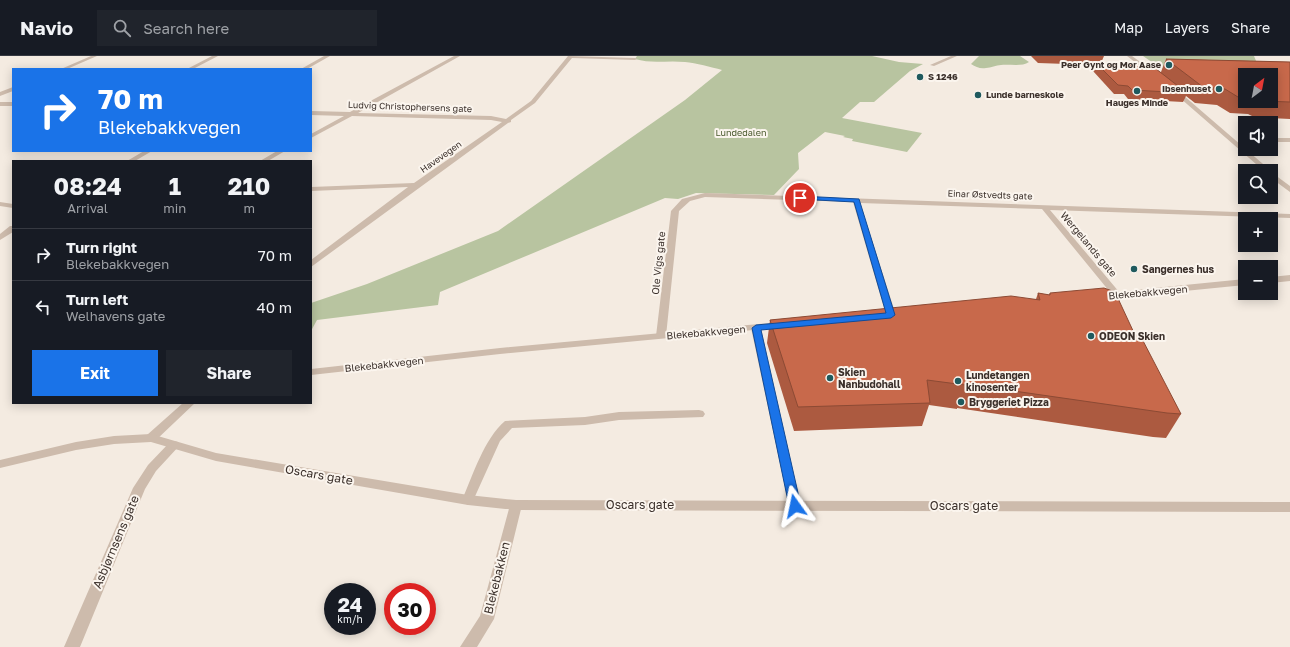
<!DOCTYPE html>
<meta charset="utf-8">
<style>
body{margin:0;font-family:"Golos Text",sans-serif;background:#20242c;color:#f1f3f6;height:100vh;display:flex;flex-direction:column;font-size:15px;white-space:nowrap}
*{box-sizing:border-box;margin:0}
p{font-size:13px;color:#9ea1a6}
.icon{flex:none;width:22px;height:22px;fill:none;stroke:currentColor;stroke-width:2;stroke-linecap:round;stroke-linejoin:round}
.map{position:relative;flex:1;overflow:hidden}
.sheet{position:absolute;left:12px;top:104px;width:300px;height:244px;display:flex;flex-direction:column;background:#171b24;border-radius:0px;box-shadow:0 2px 10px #0003}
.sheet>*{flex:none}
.top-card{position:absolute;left:12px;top:12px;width:300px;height:84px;border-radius:0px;box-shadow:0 2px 10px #0003;background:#1a73e8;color:#fff;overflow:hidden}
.needle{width:26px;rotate:32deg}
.buttons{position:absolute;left:1238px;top:12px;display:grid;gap:8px}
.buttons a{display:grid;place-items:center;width:40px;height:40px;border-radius:0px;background:#171b24;box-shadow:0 2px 10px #0003;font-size:20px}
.speed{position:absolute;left:324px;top:527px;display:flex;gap:8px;font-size:20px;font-weight:700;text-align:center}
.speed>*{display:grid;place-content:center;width:52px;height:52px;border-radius:50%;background:#171b24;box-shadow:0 2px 10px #0003;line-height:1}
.speed small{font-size:10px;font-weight:400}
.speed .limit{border:6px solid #d22;background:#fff;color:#111}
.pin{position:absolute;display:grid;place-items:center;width:34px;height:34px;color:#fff;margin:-17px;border:2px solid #fff;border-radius:50%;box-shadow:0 1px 4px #0007}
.me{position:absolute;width:44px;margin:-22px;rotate:348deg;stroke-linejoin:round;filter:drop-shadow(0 0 3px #0008)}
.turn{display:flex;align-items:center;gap:14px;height:84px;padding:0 20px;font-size:18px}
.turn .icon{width:52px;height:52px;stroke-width:2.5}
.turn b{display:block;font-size:28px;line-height:34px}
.eta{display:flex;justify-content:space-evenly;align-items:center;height:68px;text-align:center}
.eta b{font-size:24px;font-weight:700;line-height:28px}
.cta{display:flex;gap:8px;margin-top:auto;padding:8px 20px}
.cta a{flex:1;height:46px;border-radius:0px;background:#1a73e8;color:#fff;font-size:16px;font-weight:700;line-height:46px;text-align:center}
.cta a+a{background:#20242c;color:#f1f3f6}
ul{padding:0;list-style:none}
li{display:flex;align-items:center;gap:12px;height:52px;padding:0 20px;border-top:1px solid #363941}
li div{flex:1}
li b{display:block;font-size:15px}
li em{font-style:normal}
header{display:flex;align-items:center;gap:24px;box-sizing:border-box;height:56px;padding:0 20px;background:#171b24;border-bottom:1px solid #363941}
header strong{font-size:19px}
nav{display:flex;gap:22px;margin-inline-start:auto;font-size:14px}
.search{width:280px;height:36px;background:#20242c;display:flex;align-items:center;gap:10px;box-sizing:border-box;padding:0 14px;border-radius:0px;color:#9ea1a6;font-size:15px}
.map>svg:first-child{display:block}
.green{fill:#b8c4a0}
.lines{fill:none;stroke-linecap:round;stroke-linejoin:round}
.minor{fill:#cdbbac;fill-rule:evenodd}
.tertiary{fill:#cdbbac;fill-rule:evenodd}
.wall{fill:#ac5a40;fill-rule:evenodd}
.building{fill:#c8694b;stroke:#8c4a34}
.route{fill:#1a73e8;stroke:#114b97}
.poi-dot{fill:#1f5a5e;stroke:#fbf5ee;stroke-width:1.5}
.labels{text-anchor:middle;stroke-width:4;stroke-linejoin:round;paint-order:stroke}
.far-poi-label{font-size:9px;font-weight:bold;fill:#3b302b;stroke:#fbf5ee;text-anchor:end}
.far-street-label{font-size:9px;fill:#3b302b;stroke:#fbf5ee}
.far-park-label{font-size:9px;fill:#4a5a2e;stroke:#fbf5ee}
.street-label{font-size:10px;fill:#3b302b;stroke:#fbf5ee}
.poi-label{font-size:10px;font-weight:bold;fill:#3b302b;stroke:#fbf5ee;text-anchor:start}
.near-street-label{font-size:12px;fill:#3b302b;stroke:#fbf5ee}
</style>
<header>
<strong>Navio</strong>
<div class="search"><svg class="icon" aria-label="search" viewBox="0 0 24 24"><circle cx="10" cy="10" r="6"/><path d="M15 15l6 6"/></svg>Search here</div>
<nav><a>Map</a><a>Layers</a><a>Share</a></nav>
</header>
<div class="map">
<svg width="1290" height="591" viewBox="0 0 1290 591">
<rect width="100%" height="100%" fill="#f4ebe1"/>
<path class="green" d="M637 0H872L899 6 923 8 910 15 874 46H860L842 62 922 77 907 96 852 85 853 83 843 81 845 80 825 76 798 97 799 113 774 139 696 137 678 143 665 142 440 236 438 249 317 264 311 275V247L367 228 498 175 685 44 722 14C711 11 696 7 685 6 667 4 652 8 635 3Z
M979 0H1020L1029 6C1022 11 1010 8 1001 9 996 9 991 12 986 12 980 13 976 11 971 8Z
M1143 0H1254L1259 12 1165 15Z"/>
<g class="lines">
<path class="minor" d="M91 0H97L67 13H61Z
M212 0H218L193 13H187Z
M324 0H330L307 13H301Z
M454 0H460L358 57 491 60 506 63 531 45 568 0 635 2 637 3 635 4 572 2 535 47 511 64V66L508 67 311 211V204L408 131 311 135V131L414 127 502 66 491 64 352 60 311 82V78L344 60 311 59V55L350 56Z
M951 0H957L934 10 930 9Z
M13 31V35L0 40V36Z
M0 46H13V50H0Z
M1243 82H1245V86L1240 84Z
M1271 82H1290V86H1271Z
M144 95H152L135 105H127Z
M277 95H285L268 105H260Z
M705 137 1290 158V162L1050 154 1120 237 1121 239 1120 241H1114L1042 153 860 147 896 259 891 262 886 259 853 146 705 141 690 145 679 155 666 280 664 282H658L656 280 671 155 682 143Z
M0 146 13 148V152L0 150Z
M10 170H13V176L0 184V178Z
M756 269 761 272 801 450 800 454 795 455 790 454 789 450 751 272Z
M183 347H195L155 385 151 386 147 385 145 382 147 379Z
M699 354 703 355 705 358 703 361 619 364 585 369 512 372 500 385 472 447 468 449 464 447 462 444C473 419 484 383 505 365L585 361 619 356Z
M174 385 178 386 180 389 156 415 145 433 80 591H64L133 432 148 409 170 386Z
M516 444 521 445 522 449 494 563 477 591H460L480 560 510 449 511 445Z"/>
<path class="tertiary" d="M1127 0H1132L1154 16 1149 17Z
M1172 33H1176L1270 114 1271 115V116L1264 115 1172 35Z
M1271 116 1290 130V136L1271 122Z
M1290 219V225L1271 227V221Z
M1245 223V229L1104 243 1099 240 1104 237Z
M781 266 784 267 786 269 784 271 500 298 311 319V313L500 292Z
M151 378 216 397 468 439 516 444 1290 446V456L516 454 468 449 216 405 151 386 114 388 76 394 0 412V404L76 386 114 380Z"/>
</g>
<path class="wall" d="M1031 0H1104L1101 7 1161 16 1166 3 1290 6V63L1254 61 1248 58 1230 57 1217 49 1195 47 1186 40 1183 46 1128 43 1124 38H1114L1093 15 1096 9 1038 7ZM1245 19 1271 45H1245Z
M1038 237 1049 239 1050 237 1135 279 1181 358 1166 382 1153 381 957 352V353L929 349 922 370 794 375 767 287 770 264 1036 243Z"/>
<path class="building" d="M1166 3 1290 6V46L1264 45H1271V19H1245V41H1238L1225 33 1203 31Z
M1096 7 1151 9 1187 37 1132 34 1128 30 1118 29Z
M1104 232 1115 236 1135 279H1140L1181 358 1167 357 965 328V329L927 324 930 347 798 351 770 264 1011 240 1040 244 1038 237 1050 239V237Z"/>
<path class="route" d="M800 140 859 143 895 259 891 262 761 274 801 450 799 453 795 454 791 453 789 450 752 272 756 269 886 257 854 146 798 143V141Z"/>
<g class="poi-dot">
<circle cx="1169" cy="9" r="4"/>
<circle cx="920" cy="21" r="4"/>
<circle cx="1219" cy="33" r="4"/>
<circle cx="1137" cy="35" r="4"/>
<circle cx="978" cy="39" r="4"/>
<circle cx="1134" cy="213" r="4"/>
<circle cx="1091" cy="280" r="4"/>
<circle cx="830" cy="322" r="4"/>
<circle cx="958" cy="325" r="4"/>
<circle cx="961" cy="346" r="4"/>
</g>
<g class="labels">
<g class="far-poi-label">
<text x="1161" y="12">Peer Gynt og Mor Aase</text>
<text x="928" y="24" text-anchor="start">S 1246</text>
<text x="1211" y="36">Ibsenhuset</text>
<text x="986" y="42" text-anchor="start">Lunde barneskole</text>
<text x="1137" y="50" text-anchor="middle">Hauges Minde</text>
</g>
<g class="far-street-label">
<text transform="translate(410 51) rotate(2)" y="3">Ludvig Christophersens gate</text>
<text transform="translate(441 101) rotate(-35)" y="3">Havevegen</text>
<text transform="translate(990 139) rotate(2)" y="3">Einar Østvedts gate</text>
</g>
<g class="far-park-label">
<text x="741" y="80">Lundedalen</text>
</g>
<g class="street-label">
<text transform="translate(1089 188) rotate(50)" y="4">Wergelands gate</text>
<text transform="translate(658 207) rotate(-84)" y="4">Ole Vigs gate</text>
<text transform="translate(1148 236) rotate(-5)" y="4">Blekebakkvegen</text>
<text transform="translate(706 276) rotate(-5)" y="4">Blekebakkvegen</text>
<text transform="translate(384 308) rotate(-6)" y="4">Blekebakkvegen</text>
</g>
<g class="poi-label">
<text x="1142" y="217">Sangernes hus</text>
<text x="1099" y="284">ODEON Skien</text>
<text x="838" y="320">Skien<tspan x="838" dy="12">Nanbudohall</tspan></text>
<text x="966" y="323">Lundetangen<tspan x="966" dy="12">kinosenter</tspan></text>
<text x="969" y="350">Bryggeriet Pizza</text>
</g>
<g class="near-street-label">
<text transform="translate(319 419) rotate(10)" y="4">Oscars gate</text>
<text x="640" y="453">Oscars gate</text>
<text x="964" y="454">Oscars gate</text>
<text transform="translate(116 486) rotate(-67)" y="4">Asbjørnsens gate</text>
<text transform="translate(497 522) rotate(-76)" y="4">Blekebakken</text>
</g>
</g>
</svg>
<div class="buttons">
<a><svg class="needle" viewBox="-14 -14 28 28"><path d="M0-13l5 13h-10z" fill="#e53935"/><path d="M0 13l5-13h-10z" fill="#9ea1a6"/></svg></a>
<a><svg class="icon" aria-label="sound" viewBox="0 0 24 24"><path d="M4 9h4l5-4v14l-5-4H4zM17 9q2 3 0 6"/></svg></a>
<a><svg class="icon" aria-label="search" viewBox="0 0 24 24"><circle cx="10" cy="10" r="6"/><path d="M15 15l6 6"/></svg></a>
<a>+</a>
<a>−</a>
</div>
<div class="speed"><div>24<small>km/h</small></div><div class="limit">30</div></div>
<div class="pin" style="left:800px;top:142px;background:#d93025"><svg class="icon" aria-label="arrive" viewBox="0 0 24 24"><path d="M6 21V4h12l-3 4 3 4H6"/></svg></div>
<svg class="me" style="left:795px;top:450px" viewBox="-20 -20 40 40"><path d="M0-17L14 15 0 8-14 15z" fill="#1a73e8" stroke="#fff" stroke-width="4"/></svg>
<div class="top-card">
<div class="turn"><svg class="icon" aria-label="right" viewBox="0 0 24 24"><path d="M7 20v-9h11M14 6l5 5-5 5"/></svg><div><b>70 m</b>Blekebakkvegen</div></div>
</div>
<section class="sheet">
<div class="eta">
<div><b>08:24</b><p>Arrival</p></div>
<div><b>1</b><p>min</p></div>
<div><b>210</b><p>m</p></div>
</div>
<ul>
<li><svg class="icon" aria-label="right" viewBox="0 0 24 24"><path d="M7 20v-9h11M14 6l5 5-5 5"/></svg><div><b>Turn right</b><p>Blekebakkvegen</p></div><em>70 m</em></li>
<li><svg class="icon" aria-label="left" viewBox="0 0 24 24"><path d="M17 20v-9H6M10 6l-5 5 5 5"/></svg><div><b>Turn left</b><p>Welhavens gate</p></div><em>40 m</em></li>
</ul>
<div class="cta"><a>Exit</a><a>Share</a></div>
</section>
</div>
